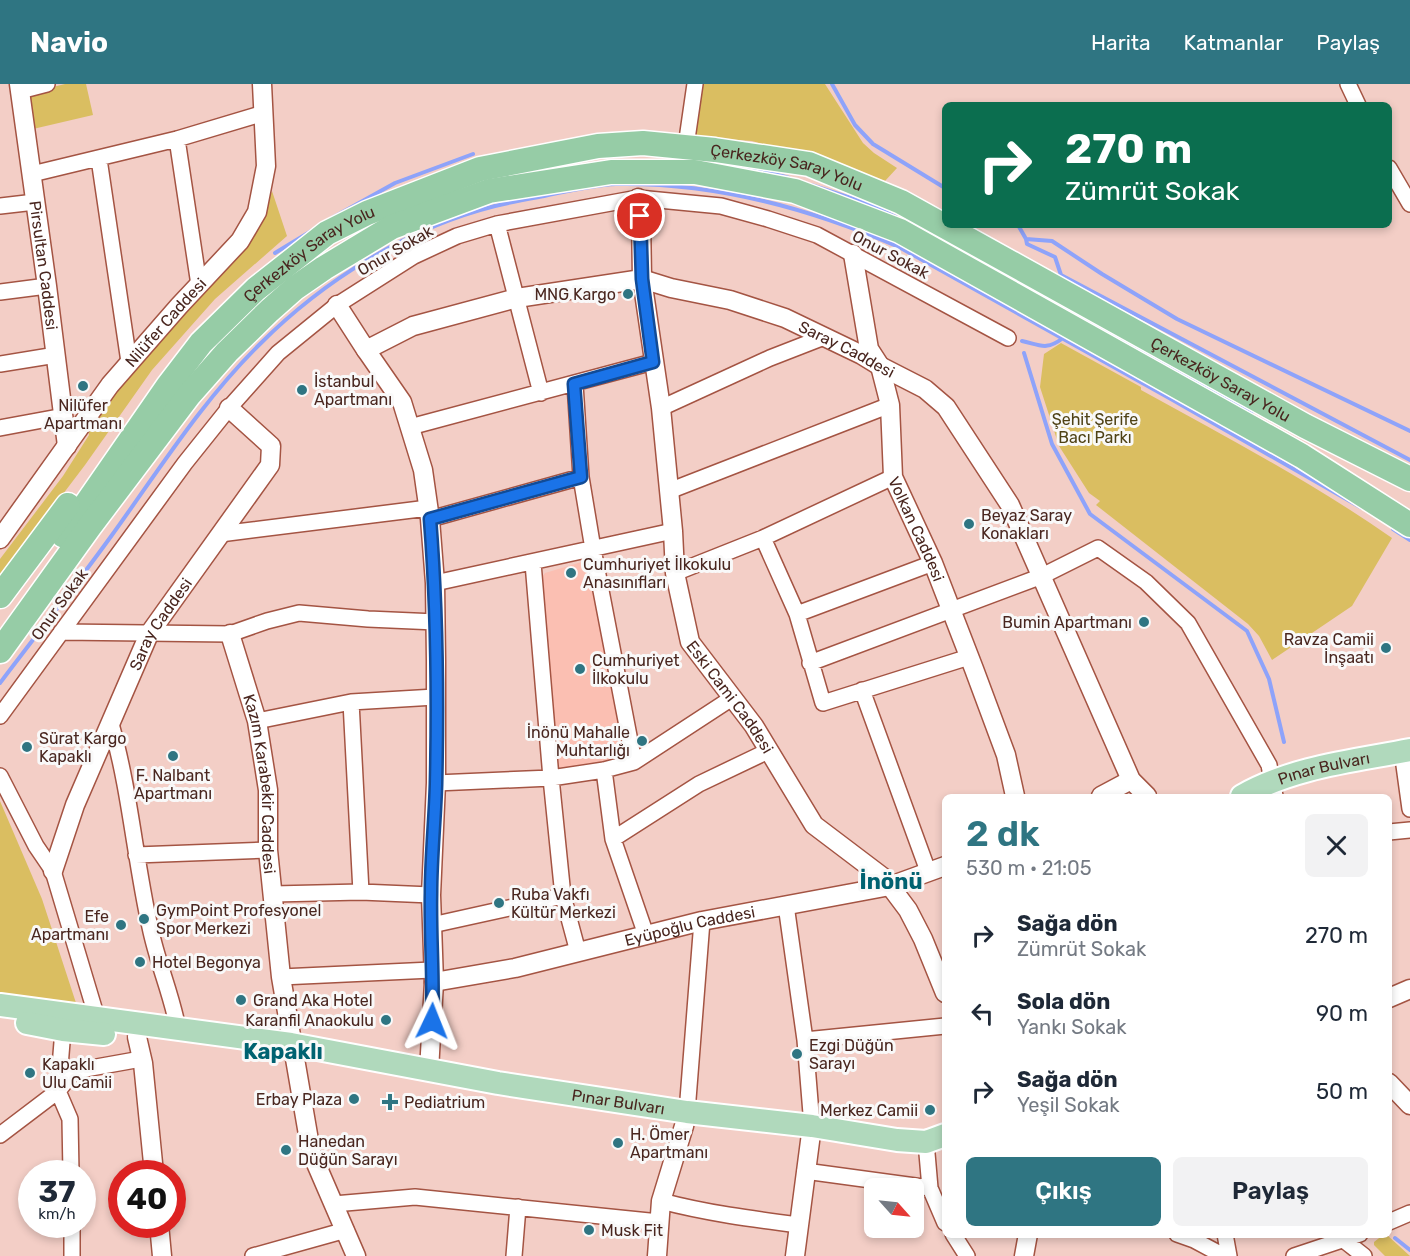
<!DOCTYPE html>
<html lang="tr">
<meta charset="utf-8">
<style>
body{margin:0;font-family:Rubik,sans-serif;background:#f2f2f3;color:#1f2937;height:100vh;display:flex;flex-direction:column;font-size:22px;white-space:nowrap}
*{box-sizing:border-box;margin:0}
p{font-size:20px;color:#747a83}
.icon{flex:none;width:33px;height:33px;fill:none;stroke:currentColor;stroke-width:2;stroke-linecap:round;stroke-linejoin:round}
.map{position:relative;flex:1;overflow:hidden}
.side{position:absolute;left:942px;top:710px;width:450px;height:444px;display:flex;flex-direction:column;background:#fff;border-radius:9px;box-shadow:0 3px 9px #0003}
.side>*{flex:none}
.banner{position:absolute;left:942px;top:18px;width:450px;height:126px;border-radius:9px;box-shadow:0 3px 9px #0003;background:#0b6e4f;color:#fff;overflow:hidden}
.needle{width:39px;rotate:117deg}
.controls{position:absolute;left:864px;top:1094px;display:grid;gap:12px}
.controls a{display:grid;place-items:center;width:60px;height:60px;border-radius:9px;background:#fff;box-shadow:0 3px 9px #0003;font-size:30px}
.speed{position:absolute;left:18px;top:1076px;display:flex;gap:12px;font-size:30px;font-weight:700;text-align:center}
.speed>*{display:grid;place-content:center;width:78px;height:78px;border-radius:50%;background:#fff;box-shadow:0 3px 9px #0003;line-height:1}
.speed small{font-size:15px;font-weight:400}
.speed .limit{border:9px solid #d22;background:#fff;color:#111}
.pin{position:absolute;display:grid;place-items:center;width:51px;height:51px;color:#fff;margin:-26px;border:3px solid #fff;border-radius:50%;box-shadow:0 2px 6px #0007}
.me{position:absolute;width:66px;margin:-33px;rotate:2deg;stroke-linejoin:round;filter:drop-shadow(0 0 4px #0008)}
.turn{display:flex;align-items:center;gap:21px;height:126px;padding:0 24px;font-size:27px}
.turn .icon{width:78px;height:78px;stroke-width:2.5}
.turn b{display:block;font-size:42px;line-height:51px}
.round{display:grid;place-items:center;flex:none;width:63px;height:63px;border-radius:9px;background:#f2f2f3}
.summary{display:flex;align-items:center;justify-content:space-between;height:102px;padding:0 24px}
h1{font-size:36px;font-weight:600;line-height:45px;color:#2f7582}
.button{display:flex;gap:12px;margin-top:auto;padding:12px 24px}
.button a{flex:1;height:69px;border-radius:9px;background:#2f7582;color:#fff;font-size:24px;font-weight:600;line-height:69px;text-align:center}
.button a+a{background:#f2f2f3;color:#1f2937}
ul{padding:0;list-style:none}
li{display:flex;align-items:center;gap:18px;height:78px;padding:0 24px}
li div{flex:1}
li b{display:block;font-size:22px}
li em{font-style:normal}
header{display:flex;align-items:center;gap:36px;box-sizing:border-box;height:84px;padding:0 30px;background:#2f7582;color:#fff}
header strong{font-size:28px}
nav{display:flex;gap:33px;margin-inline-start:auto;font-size:21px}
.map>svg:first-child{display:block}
.built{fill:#fbbfb2}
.green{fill:#dabe61}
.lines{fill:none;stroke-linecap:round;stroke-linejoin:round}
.stream{stroke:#8ea3fa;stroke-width:4}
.minor-casing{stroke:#a45443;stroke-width:18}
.tertiary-casing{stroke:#a45443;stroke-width:21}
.primary-casing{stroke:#fff;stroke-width:26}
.trunk-casing{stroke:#fff;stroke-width:27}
.minor{stroke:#fff;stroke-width:15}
.tertiary{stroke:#fff;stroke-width:18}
.primary{stroke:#b0d9bc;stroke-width:22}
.trunk{stroke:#96cca6;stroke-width:24}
.route-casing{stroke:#114b97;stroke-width:15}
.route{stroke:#1a73e8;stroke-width:10}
.poi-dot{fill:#2f7582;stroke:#f9f9f9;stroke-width:2}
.labels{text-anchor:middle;stroke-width:6;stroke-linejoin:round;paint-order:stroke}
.street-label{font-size:16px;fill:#49261f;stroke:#f9f9f9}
.poi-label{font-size:16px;fill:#49261f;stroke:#f9f9f9;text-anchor:start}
.park-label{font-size:16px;fill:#4f4216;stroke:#f9f9f9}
.district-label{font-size:22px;font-weight:bold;fill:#006271;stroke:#f9f9f9}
</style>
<header>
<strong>Navio</strong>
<nav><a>Harita</a><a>Katmanlar</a><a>Paylaş</a></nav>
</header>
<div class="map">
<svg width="1410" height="1172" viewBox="0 0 1410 1172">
<rect width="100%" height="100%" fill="#f3cec6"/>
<path class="built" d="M585 477 590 482 629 676 558 684 542 493 545 489Z"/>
<path class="green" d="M65 0H86L93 31 33 45 25 10Z
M698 0H825L863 59 874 69 897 84 885 97 752 57 694 53Z
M272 107 287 152 215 215 152 286 85 381 0 493V475L63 392 89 351 88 346 110 312 262 135Z
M1061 259 1141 303V306C1226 353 1312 398 1392 454L1352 522 1272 576 1259 552 1248 540 1096 421 1100 417 1089 409 1059 362 1040 303 1044 270Z
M0 717 42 815 76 919 0 909Z
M1383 1151H1387L1410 1172H1385L1374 1161V1158Z"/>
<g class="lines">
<path class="stream" d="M832 0 855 41 873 60 945 104
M670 75 689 76
M703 77 771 89 789 94
M811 101 872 121 896 133
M332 134 395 99 473 70
M1018 141 1026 155 1027 160 1055 173 1061 191 1410 376
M917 143 1252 328
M1026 155 1052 157 1102 190 1177 235 1410 347
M275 169 313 146
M1022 257C1040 261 1046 267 1063 254
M1024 269 1052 360 1090 430 1247 547 1269 595 1284 658
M1393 445 1410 456
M0 599C37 550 76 501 112 451 159 386 202 317 260 260 323 197 407 144 495 122 511 118 528 115 544 112 567 107 593 101 616 100 715 98 809 124 899 163L1171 315 1362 424
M1395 1154 1410 1166"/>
<defs>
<path id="minor" d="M1348 0 1358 21
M20 7 47 0
M177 55 199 201
M686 62 695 0
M99 75 129 278
M1389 84 1410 120
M32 90 177 55 264 29
M0 122 35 118
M497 140 541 309
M0 208 47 202
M0 280 56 271
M575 300 581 393 593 465 634 678
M661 324 770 274 824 253
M410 343 653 278
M0 344 64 332
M669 407 890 321
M430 435 581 393
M220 450 428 424
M763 454 797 530 823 619 969 573
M533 479 551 694 563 812 578 868
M675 489 763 454 893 393
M435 499 673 447
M797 530 933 479
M61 548 230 550 267 537 299 529 368 535 436 538
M810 579 1042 492 1098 464 1146 498 1188 539 1269 681 1275 712
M862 606 928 787
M351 618 361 808
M0 632 185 379 229 324 278 269 337 221 414 172 457 152 497 140 638 114 721 122 768 135 817 151 1008 254
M257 637 351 618 435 613
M111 640C130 706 135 776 150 843 157 878 172 911 178 945
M1402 667 1410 725
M604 686 613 755 646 851
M0 692 36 762 53 787 94 924 96 934
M436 699 551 694 604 686 634 678 732 614
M1389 748 1410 746
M613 755 699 700 768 667
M136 771 268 766
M273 810 361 808 431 811
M786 821 805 956 812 1042
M432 841 563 812
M281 893 432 886
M63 946 58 1007 70 1035 71 1089
M805 956 945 942
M687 1028 702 837
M0 1051 58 1007 74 987 141 975
M926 1058 930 1104 945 1139
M805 1087 930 1104
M661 1117C706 1129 752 1135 799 1141
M334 1120 415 1113 659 1138
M1389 1138 1410 1129
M72 1140V1172
M953 1150 967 1172
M1177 1150 1194 1156 1224 1172
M1225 1150 1229 1172
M1343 1150 1345 1157 1364 1172
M253 1172 346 1146
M514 1172 518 1123
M1294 1172 1360 1150"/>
<g id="tertiary">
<path id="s1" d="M19 0 47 202 67 362"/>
<path id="s2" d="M638 114 641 132 642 195 661 324 673 447 675 489 690 558 754 642 814 741 884 794 908 826 923 855 945 909"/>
<path id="s3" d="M853 170 869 265 880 282 890 321 893 393 933 479 974 585 1006 671 1015 712"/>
<path id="s4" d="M337 221 366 266 413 242 517 214 642 195 671 204 730 216 785 234 862 271 880 282 925 305 946 323 1010 421 1131 696 1147 712"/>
<path d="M366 266 402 318 423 386 430 435 435 499 436 577V699L431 811 434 898 429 987"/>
<path id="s5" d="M0 455 110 301 179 222 240 157 257 128 266 82 262 0"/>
<path id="s6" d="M230 550 257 637 268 706V766L281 893 311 1068 356 1172"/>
<path d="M1101 712 1131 696"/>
<path id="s7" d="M53 787 75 721 149 550 270 381 271 362 229 324"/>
<path id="s8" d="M434 898 515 884 702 837 890 802 945 782"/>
<path d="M1389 914 1410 905"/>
<path d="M137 953 143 979 154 1089"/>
<path d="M1389 999 1410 1021"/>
<path d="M159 1140 162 1172"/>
<path d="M657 1172 661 1117 684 1042 687 1028"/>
<path d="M795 1172 812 1042"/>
<path d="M1024 1172 1028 1150"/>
</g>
<g id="primary">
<path id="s9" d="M1242 712C1293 683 1353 677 1410 666"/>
<path id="s10" d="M0 921 291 960 498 999 687 1028 812 1042 897 1056 926 1058 945 1051"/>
<path d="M27 939 63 946 104 950"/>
</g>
<g id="trunk">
<path id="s11" d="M64 452 168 302 201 259 256 205 327 149 367 129 480 85 598 62 643 59 715 66 809 80 901 118 1305 342 1410 395"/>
<path d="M0 512 68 421"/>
<path d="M0 567 90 442 189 311 227 268 269 227 295 204 324 184 392 143 489 107 611 88H695L795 107 900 147 1302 372 1410 441"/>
</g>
</defs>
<use href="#minor" class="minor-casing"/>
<use href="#tertiary" class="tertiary-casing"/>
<use href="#primary" class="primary-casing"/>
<use href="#trunk" class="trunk-casing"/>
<use href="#minor" class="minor"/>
<use href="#tertiary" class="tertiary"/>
<use href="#primary" class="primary"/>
<use href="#trunk" class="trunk"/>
</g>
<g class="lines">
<defs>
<path id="route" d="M432 937C434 895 430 852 431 809 431 773 435 736 436 700 438 612 437 523 430 435L581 393 574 300 653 278 642 195 640 132"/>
</defs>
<use href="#route" class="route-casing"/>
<use href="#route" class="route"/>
</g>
<g class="poi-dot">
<circle cx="628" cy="210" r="6"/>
<circle cx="83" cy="302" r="6"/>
<circle cx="302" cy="306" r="6"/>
<circle cx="969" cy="440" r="6"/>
<circle cx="571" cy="489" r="6"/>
<circle cx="1144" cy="538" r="6"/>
<circle cx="1386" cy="564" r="6"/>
<circle cx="580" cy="585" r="6"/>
<circle cx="642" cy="657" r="6"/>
<circle cx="27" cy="663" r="6"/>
<circle cx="173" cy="672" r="6"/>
<circle cx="499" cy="819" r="6"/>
<circle cx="144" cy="835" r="6"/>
<circle cx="121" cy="841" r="6"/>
<circle cx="140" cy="878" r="6"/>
<circle cx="241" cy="916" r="6"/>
<circle cx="386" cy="936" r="6"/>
<circle cx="797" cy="970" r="6"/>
<circle cx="30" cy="989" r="6"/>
<circle cx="354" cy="1015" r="6"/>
<path d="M387 1009h6v6h6v6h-6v6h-6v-6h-6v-6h6z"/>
<circle cx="930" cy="1026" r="6"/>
<circle cx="618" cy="1059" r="6"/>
<circle cx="286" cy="1066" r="6"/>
<circle cx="589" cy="1146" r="6"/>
</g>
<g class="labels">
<g class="street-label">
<text dy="6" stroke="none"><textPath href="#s11" startOffset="882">Çerkezköy Saray Yolu</textPath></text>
<text transform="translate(395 166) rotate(-30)" y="6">Onur Sokak</text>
<text transform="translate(891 170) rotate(28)" y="6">Onur Sokak</text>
<text dy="6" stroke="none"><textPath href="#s11" startOffset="378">Çerkezköy Saray Yolu</textPath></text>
<text dy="6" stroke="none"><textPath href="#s1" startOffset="183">Pirsultan Caddesi</textPath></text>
<text dy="6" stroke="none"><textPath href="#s5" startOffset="273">Nilüfer Caddesi</textPath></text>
<text dy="6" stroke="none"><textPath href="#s4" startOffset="558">Saray Caddesi</textPath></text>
<text dy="6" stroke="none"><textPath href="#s11" startOffset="1368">Çerkezköy Saray Yolu</textPath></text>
<text dy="6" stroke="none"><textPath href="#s3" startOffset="286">Volkan Caddesi</textPath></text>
<text transform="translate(59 520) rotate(-54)" y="6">Onur Sokak</text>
<text dy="6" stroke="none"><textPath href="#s7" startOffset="270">Saray Caddesi</textPath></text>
<text dy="6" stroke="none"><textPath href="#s2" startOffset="516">Eski Cami Caddesi</textPath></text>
<text dy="6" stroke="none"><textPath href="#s9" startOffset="87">Pınar Bulvarı</textPath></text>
<text dy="6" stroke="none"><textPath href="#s6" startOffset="154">Kazım Karabekir Caddesi</textPath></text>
<text dy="6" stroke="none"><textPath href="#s8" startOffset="262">Eyüpoğlu Caddesi</textPath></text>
<text dy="6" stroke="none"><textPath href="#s10" startOffset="626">Pınar Bulvarı</textPath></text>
</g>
<g class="poi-label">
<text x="616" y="216" text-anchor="end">MNG Kargo</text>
<text x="314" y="303">İstanbul<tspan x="314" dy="18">Apartmanı</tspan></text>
<text x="83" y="327" text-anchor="middle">Nilüfer<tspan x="83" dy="18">Apartmanı</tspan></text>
<text x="981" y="437">Beyaz Saray<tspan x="981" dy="18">Konakları</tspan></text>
<text x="583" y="486">Cumhuriyet İlkokulu<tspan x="583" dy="18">Anasınıfları</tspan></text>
<text x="1132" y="544" text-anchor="end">Bumin Apartmanı</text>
<text x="1374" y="561" text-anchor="end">Ravza Camii<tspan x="1374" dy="18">İnşaatı</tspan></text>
<text x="592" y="582">Cumhuriyet<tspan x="592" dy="18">İlkokulu</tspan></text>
<text x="630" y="654" text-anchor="end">İnönü Mahalle<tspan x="630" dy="18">Muhtarlığı</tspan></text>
<text x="39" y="660">Sürat Kargo<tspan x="39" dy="18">Kapaklı</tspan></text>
<text x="173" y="697" text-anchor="middle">F. Nalbant<tspan x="173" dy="18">Apartmanı</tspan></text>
<text x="511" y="816">Ruba Vakfı<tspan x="511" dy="18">Kültür Merkezi</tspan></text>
<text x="156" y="832">GymPoint Profesyonel<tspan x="156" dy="18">Spor Merkezi</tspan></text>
<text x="109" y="838" text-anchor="end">Efe<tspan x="109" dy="18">Apartmanı</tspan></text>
<text x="152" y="884">Hotel Begonya</text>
<text x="253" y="922">Grand Aka Hotel</text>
<text x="374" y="942" text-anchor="end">Karanfil Anaokulu</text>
<text x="809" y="967">Ezgi Düğün<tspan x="809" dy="18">Sarayı</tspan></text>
<text x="42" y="986">Kapaklı<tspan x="42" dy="18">Ulu Camii</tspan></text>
<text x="342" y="1021" text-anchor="end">Erbay Plaza</text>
<text x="404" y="1024">Pediatrium</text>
<text x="918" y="1032" text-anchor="end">Merkez Camii</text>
<text x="630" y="1056">H. Ömer<tspan x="630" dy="18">Apartmanı</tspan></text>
<text x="298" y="1063">Hanedan<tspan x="298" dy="18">Düğün Sarayı</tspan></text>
<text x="601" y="1152">Musk Fit</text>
</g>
<g class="park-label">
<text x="1095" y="341">Şehit Şerife<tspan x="1095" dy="18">Bacı Parkı</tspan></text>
</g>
<g class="district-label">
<text x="891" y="805">İnönü</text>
<text x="283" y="975">Kapaklı</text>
</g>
</g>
</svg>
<div class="controls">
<a><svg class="needle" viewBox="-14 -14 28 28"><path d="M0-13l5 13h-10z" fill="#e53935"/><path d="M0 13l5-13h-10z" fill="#747a83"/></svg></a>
</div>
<div class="speed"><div>37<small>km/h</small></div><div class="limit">40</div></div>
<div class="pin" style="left:640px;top:132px;background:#d93025"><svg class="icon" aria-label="arrive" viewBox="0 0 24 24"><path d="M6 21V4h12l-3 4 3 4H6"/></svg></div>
<svg class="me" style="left:432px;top:937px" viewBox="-20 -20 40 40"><path d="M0-17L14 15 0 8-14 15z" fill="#1a73e8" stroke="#fff" stroke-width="4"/></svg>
<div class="banner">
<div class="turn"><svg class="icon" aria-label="right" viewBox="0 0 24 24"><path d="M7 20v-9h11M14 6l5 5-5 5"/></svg><div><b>270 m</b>Zümrüt Sokak</div></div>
</div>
<section class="side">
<div class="summary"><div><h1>2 dk</h1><p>530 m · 21:05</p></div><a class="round"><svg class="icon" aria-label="close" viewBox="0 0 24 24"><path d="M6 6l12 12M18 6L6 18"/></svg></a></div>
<ul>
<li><svg class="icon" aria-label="right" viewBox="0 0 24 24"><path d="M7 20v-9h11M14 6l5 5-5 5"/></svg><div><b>Sağa dön</b><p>Zümrüt Sokak</p></div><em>270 m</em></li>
<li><svg class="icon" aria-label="left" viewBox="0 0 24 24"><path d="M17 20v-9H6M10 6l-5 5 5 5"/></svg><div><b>Sola dön</b><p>Yankı Sokak</p></div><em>90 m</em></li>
<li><svg class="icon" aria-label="right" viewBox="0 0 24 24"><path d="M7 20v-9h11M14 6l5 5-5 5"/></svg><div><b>Sağa dön</b><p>Yeşil Sokak</p></div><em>50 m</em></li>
</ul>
<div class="button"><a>Çıkış</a><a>Paylaş</a></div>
</section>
</div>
